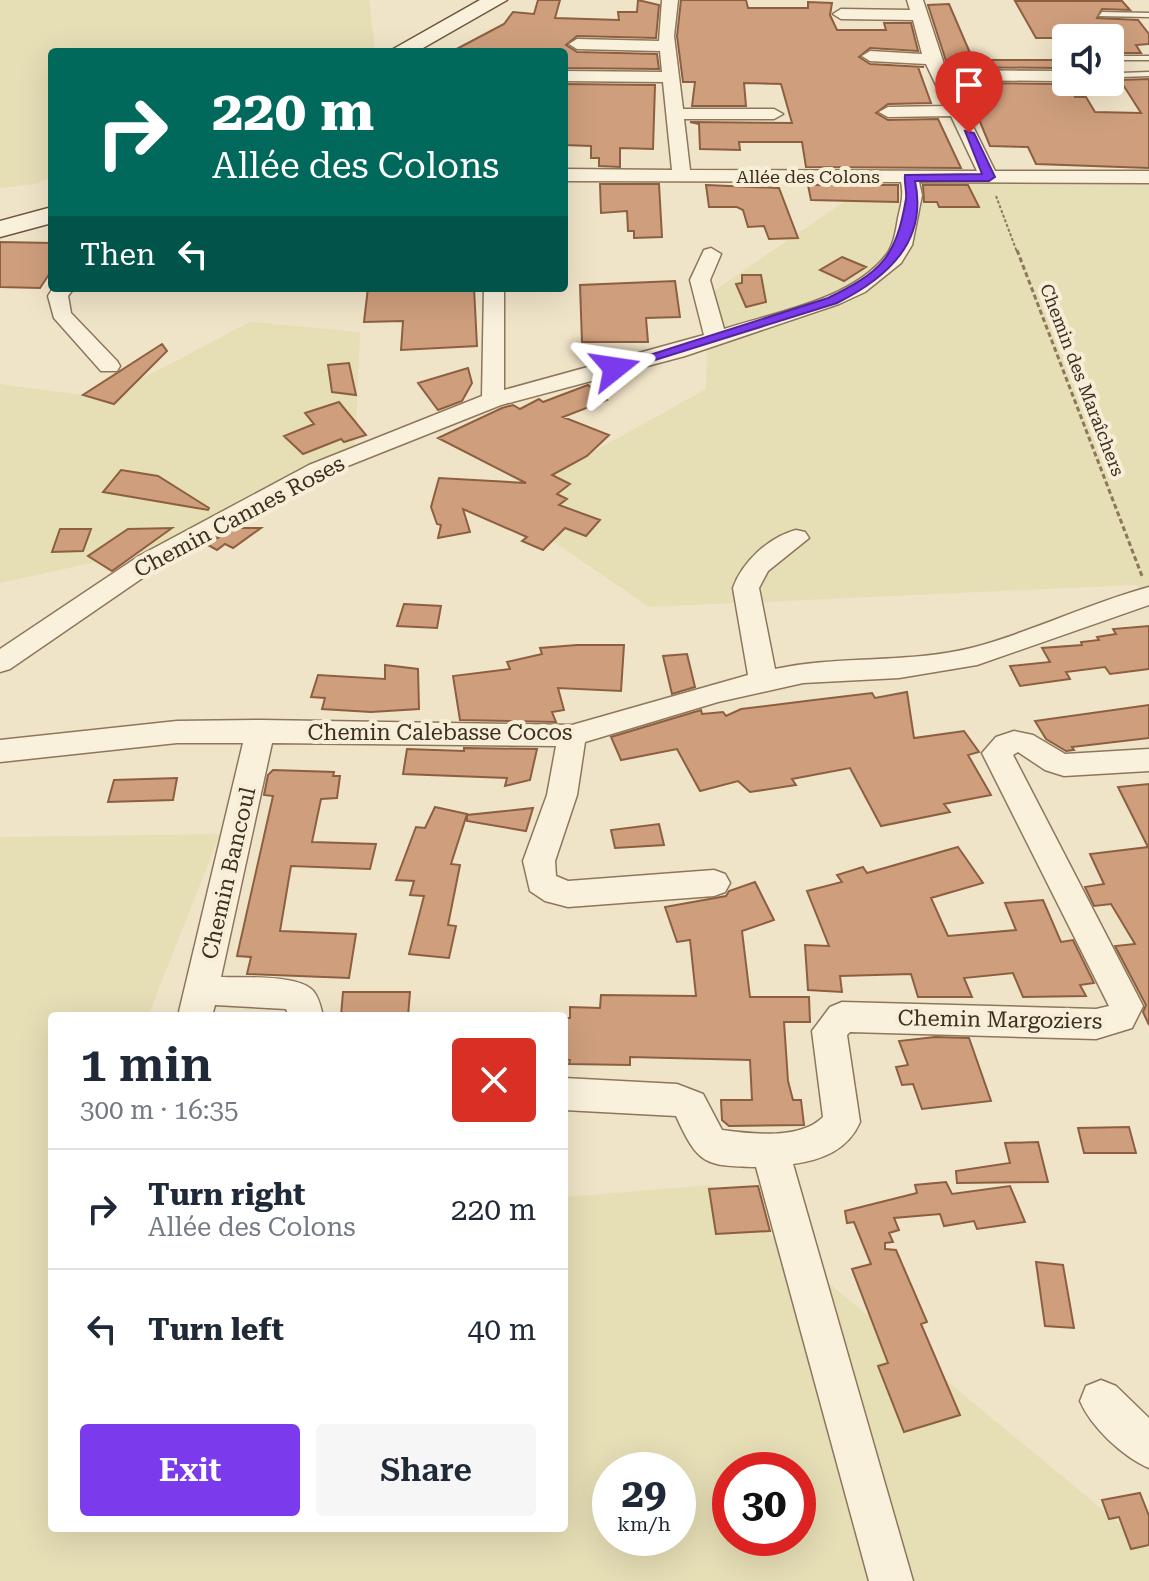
<!DOCTYPE html>
<meta charset="utf-8">
<style>
body{margin:0;font-family:"Roboto Serif",serif;background:#f6f6f7;color:#1f2937;height:100vh;display:flex;flex-direction:column;font-size:30px;white-space:nowrap}
*{box-sizing:border-box;margin:0}
p{font-size:26px;color:#747a83}
.icon{flex:none;width:44px;height:44px;fill:none;stroke:currentColor;stroke-width:2;stroke-linecap:round;stroke-linejoin:round}
.map{position:relative;flex:1;overflow:hidden}
.side{position:absolute;left:48px;top:1012px;width:520px;height:520px;display:flex;flex-direction:column;background:#fff;border-radius:8px;box-shadow:0 8px 32px #0002}
.side>*{flex:none}
.top-card{position:absolute;left:48px;top:48px;width:520px;height:244px;border-radius:8px;box-shadow:0 8px 32px #0002;background:#00695c;color:#fff;overflow:hidden}
.fabs{position:absolute;left:1052px;top:24px;display:grid;gap:16px}
.fabs a{display:grid;place-items:center;width:72px;height:72px;border-radius:8px;background:#fff;box-shadow:0 8px 32px #0002;font-size:40px}
.speed{position:absolute;left:592px;top:1452px;display:flex;gap:16px;font-size:40px;font-weight:700;text-align:center}
.speed>*{display:grid;place-content:center;width:104px;height:104px;border-radius:50%;background:#fff;box-shadow:0 8px 32px #0002;line-height:1}
.speed small{font-size:20px;font-weight:400}
.speed .limit{border:12px solid #d22;background:#fff;color:#111}
.pin{position:absolute;display:grid;place-items:center;width:68px;height:68px;color:#fff;margin:-82px -34px;border-radius:50% 50% 50% 0;rotate:-45deg;box-shadow:0 0 8px #0007}
.pin .icon{rotate:45deg}
.me{position:absolute;width:88px;margin:-44px;rotate:75deg;stroke-linejoin:round;filter:drop-shadow(0 0 6px #0008)}
.turn{display:flex;align-items:center;gap:28px;height:168px;padding:0 32px;font-size:36px}
.turn .icon{width:104px;height:104px;stroke-width:2.5}
.turn b{display:block;font-size:56px;line-height:68px}
.then{display:flex;align-items:center;height:76px;padding:0 32px;background:#0003;gap:16px;font-size:30px}
.round{display:grid;place-items:center;flex:none;width:84px;height:84px;border-radius:8px;background:#f6f6f7}
.headline{display:flex;align-items:center;justify-content:space-between;height:136px;padding:0 32px}
h1{font-size:48px;font-weight:600;line-height:60px}
.action{display:flex;gap:16px;margin-top:auto;padding:16px 32px}
.action a{flex:1;height:92px;border-radius:8px;background:#7c3aed;color:#fff;font-size:32px;font-weight:600;line-height:92px;text-align:center}
.action a+a{background:#f6f6f7;color:#1f2937}
ul{padding:0;list-style:none}
li{display:flex;align-items:center;gap:24px;height:120px;padding:0 32px;border-top:2px solid #e0e1e3}
li div{flex:1}
li b{display:block;font-size:30px}
li em{font-style:normal}
.map>svg:first-child{display:block}
.farmland{fill:#e6deb5;fill-rule:evenodd}
.building{fill:#cf9f7d;stroke:#8d5f41;stroke-width:2}
.lines{fill:none;stroke-linecap:round;stroke-linejoin:round}
.lane-casing{stroke:#8d765c;stroke-width:3}
.street-casing{stroke:#8d765c;stroke-width:3}
.secondary-casing{stroke:#6f573f;stroke-width:3}
.path-far1{stroke:#8d765c;stroke-width:2;stroke-dasharray:3 2;stroke-linecap:butt}
.path{stroke:#8d765c;stroke-width:3;stroke-dasharray:5 3;stroke-linecap:butt}
.lane{fill:#faf1dc;fill-rule:evenodd}
.street{fill:#faf1dc;fill-rule:evenodd}
.secondary{fill:#faf1dc;fill-rule:evenodd}
.route{fill:#7c3aed;stroke:#51269a;stroke-width:2}
.labels{text-anchor:middle;stroke-width:8;stroke-linejoin:round;paint-order:stroke}
.far-street-label{font-size:18px;fill:#3d2e20;stroke:#f7eed8}
.street-label{font-size:22px;fill:#3d2e20;stroke:#f7eed8}
</style>
<div class="map">
<svg width="1149" height="1581" viewBox="0 0 1149 1581">
<rect width="100%" height="100%" fill="#f0e4c8"/>
<path class="farmland" d="M0 0H369L375 47 364 52H52V177L35 184 0 188Z
M1149 173V600L1136 585 649 607 499 504 706 389 708 295 867 186Z
M250 322 360 332 355 455 179 544 0 583V384L105 398Z
M220 834 148 1016H52V1528H564V1197L710 1185 1149 1548V1581H0V837ZM610 1470H678V1538H610ZM730 1470H798V1538H730Z"/>
<path class="building" d="M538 0H560L555 18 619 20 618 12H637L638 0 659 5 656 38 577 36 566 45 577 52 657 54 659 69 564 68V52H451L504 24 513 12 534 14Z
M681 0H746L748 8H808V2L832 3 830 15 837 30H886L884 23H911L918 51 870 48 859 57 870 64 924 67H918L931 103 888 104 876 113 888 120 938 119 961 168 806 167 802 142H739L740 150 700 149 699 124 690 122 792 123 781 84 744 83 746 106H692L695 82H683L677 36Z
M1015 1H1122L1130 10 1102 9 1097 18 1138 20 1149 34V44L1136 45 1141 53H1110V38H1036Z
M949 4 973 60H1066V72L1058 68 948 67 928 5Z
M1149 79V168L1036 164 1028 147 990 146 964 83 1058 84 1066 80 1075 97H1086L1095 112 1141 113 1120 80Z
M564 84 655 85 653 149 620 148V167L599 166V158H591V146L564 145Z
M600 184H659L662 237 634 238V231H628L627 211 601 213Z
M706 185 779 188 798 238 769 239 764 226 748 227 743 210 737 207H709Z
M808 185H898V202L811 200Z
M923 185H968L979 207H939L937 202H924Z
M0 242 52 243V270L40 288 0 287Z
M842 257 866 267 844 281 820 270Z
M742 275H761L766 302 746 307 736 284 742 283Z
M675 281 680 317 646 318 648 342H582L580 285Z
M368 288H474L477 346 401 350 403 321 364 322Z
M162 344 167 351 114 404 83 395Z
M349 363 356 395 332 392 328 365Z
M468 368 472 383 462 401 438 410 418 383Z
M588 385 607 400 563 417 609 435 587 456 552 475 570 484 557 494 567 499 559 505 600 520 586 536 565 528 543 550 522 541 527 537 463 509 470 532 438 538 441 525 437 524 431 507 439 478 526 483 438 438 502 408 513 405 520 409 539 399 543 402Z
M339 402 366 435 344 442 341 439 303 454 284 436 314 424 305 413Z
M121 470 158 476 209 508 208 510 103 492Z
M172 528 112 571 88 556 128 529Z
M236 528H261L233 548 225 544 217 550 206 544Z
M60 529H91L83 551 52 552Z
M404 604 441 606 437 628 397 626Z
M1149 626V669L1110 674 1105 667 1066 672 1070 679 1020 686 1010 666 1050 662 1042 648 1082 645 1081 642 1099 640 1097 637 1116 634 1113 629Z
M577 645H624L621 691 558 688 564 710 552 712 556 722 460 720 453 676 510 669 507 662 542 654 540 648Z
M687 654 695 687 672 694 663 656Z
M385 665 418 669 419 709 371 712 322 709 325 698 311 697 318 675 385 679Z
M907 692 914 738 964 731 979 752 968 755 991 795 944 804 950 812 881 826 850 768 792 779 796 785 750 792 738 781 700 791 677 749 621 760 611 737 701 710 702 714 723 712 726 716 741 709 814 700 872 693 875 698Z
M1149 705V738L1072 747 1074 750 1066 751 1046 739 1035 721Z
M464 748 537 749 530 780 505 786 507 778 403 774 407 749 464 751Z
M273 770 334 772 333 776H340L337 798 321 799 312 842 376 844 370 869 291 866 280 931 356 934 349 978 247 974 251 957 237 956 273 796 264 795 268 775Z
M177 778 173 800 108 802 114 780Z
M1149 784V1025L1143 1012 1146 1005 1115 946 1135 944 1111 904 1094 906 1085 887 1104 884 1090 854 1148 847 1118 787Z
M435 807 467 814 451 864 460 865 448 925 456 926 449 958 409 954 424 896 410 895 414 881 396 880 416 827 425 828Z
M533 808 526 831 467 821V815Z
M659 824 664 845 615 848 611 830Z
M958 847 983 883 931 898 948 936 1016 930 1005 903 1043 900 1061 942 1073 940 1094 983 1080 985 1086 996 1023 997 1013 973 964 978 972 997H918L911 974 840 976 842 992 808 990 805 945 829 946 807 891 842 882 837 875 863 867 867 873Z
M755 882 774 920 742 931 750 997H809L810 1022H784L788 1081 793 1100H801L804 1125 729 1126 722 1120 721 1100H752L750 1060 630 1057V1065L569 1064 570 1060 564 1059V1018H570V1007L600 1008 601 995 696 996 690 940 677 942 665 907 726 896 729 891Z
M343 992H410L408 1016H341Z
M935 1037 969 1038 991 1101 922 1109 913 1084 902 1085 896 1067 908 1065 899 1041Z
M1129 1127 1136 1153H1084L1078 1128Z
M1038 1142 1048 1182 957 1183 956 1171 1010 1163 1005 1143Z
M946 1182 952 1194 1010 1186 1025 1222 977 1229 974 1221 944 1226 940 1214 894 1218 899 1230 889 1233 893 1242 885 1243V1249L896 1250 927 1322 921 1324 960 1415 904 1432 878 1366 888 1363 852 1269 871 1264 854 1222 847 1223 845 1211 917 1193 915 1185Z
M758 1186 770 1231 716 1234 709 1189Z
M1036 1262 1063 1265 1074 1328 1045 1326Z
M1140 1493 1149 1516V1545L1131 1549 1119 1517 1109 1519 1102 1500Z"/>
<g class="lines">
<defs>
<path id="lane" d="M1102 12 1149 13V17L1099 16Z
M1110 56H1149V60H1112Z
M1149 72V76L1121 77 1117 75 1121 73Z"/>
<path id="street" d="M662 0H678L674 36 683 109H774L783 114 774 119H684L690 170 977 171 951 116 888 117 879 112 888 107 946 106 926 64 870 61 862 56 870 51 922 54 913 20 841 19 833 14 841 9 910 10 907 0H923L946 70 1058 71 1066 76 1058 81 950 80 995 171H1149V183L919 182 922 195 912 245 901 263 865 292 839 304 685 356 501 405 325 475 157 568 10 669 0 672V649L139 556 309 465 482 396 484 288H504V390L704 335 690 280 704 250 711 248 721 254 710 280 724 329C776 312 852 300 887 254 894 244 896 230 898 218 901 205 904 195 901 182L564 181V169L672 170 663 82 564 81V71L662 72 660 51 577 49 569 44 577 39 659 41Z
M53 288H74L68 296 71 313 117 361 120 366 117 371H101L54 318 48 296Z
M796 530 805 532 809 538 768 571 759 588 775 669C840 655 910 664 975 647 1034 631 1090 603 1149 587V605L977 665 899 678 803 683 718 702 585 742 577 795 555 861 556 876 568 881 714 870 725 874 730 883 725 892 714 896 568 907 545 901 530 891 523 861 547 795 556 746 272 743 221 977C243 978 301 974 314 992 319 998 321 1008 323 1016H289L286 1009 215 1005 212 1016H178L243 743H177L0 762V740L177 721 261 720 572 725 748 675 733 588C742 562 769 537 796 530Z
M1014 731 1033 735 1065 754 1149 749V771L1064 776 1045 770 1018 752 1013 755 1143 1006 1132 1028 1096 1039 850 1032 847 1035 860 1122C848 1150 822 1160 793 1164L913 1581H869L756 1167C704 1166 698 1164 676 1116L564 1110V1078L677 1084 703 1094 722 1130C752 1134 800 1140 823 1117L812 1031 830 1007 842 1002 1096 1009 1109 1006 982 753 996 737Z
M1101 1380 1116 1386 1149 1418V1468C1123 1457 1091 1427 1080 1401L1086 1386Z"/>
<path id="secondary" d="M480 0H507L416 52H388Z
M52 207V223L0 237V221Z"/>
</defs>
<use href="#lane" class="lane-casing"/>
<use href="#street" class="street-casing"/>
<use href="#secondary" class="secondary-casing"/>
<path class="path-far1" d="M996 196 1017 252"/>
<path class="path" d="M1017 250 1142 576"/>
<use href="#lane" class="lane"/>
<use href="#street" class="street"/>
<use href="#secondary" class="secondary"/>
</g>
<path class="route" d="M965 131 974 133 995 177 989 181H915C928 242 887 278 837 303L620 371 609 368 828 298C881 272 896 258 906 199 907 191 904 183 905 175L982 174Z"/>
<g class="labels">
<g class="far-street-label">
<text x="808" y="183">Allée des Colons</text>
<text transform="translate(1082 380) rotate(69)" y="6">Chemin des Maraîchers</text>
</g>
<g class="street-label">
<text transform="translate(239 516) rotate(-28)" y="8">Chemin Cannes Roses</text>
<text x="440" y="740">Chemin Calebasse Cocos</text>
<text transform="translate(228 873) rotate(-77)" y="8">Chemin Bancoul</text>
<text transform="translate(1000 1019) rotate(1)" y="8">Chemin Margoziers</text>
</g>
</g>
</svg>
<div class="fabs">
<a><svg class="icon" aria-label="sound" viewBox="0 0 24 24"><path d="M4 9h4l5-4v14l-5-4H4zM17 9q2 3 0 6"/></svg></a>
</div>
<div class="speed"><div>29<small>km/h</small></div><div class="limit">30</div></div>
<div class="pin" style="left:969px;top:133px;background:#d93025"><svg class="icon" aria-label="arrive" viewBox="0 0 24 24"><path d="M6 21V4h12l-3 4 3 4H6"/></svg></div>
<svg class="me" style="left:615px;top:368px" viewBox="-20 -20 40 40"><path d="M0-17L14 15 0 8-14 15z" fill="#7c3aed" stroke="#fff" stroke-width="4"/></svg>
<div class="top-card">
<div class="turn"><svg class="icon" aria-label="right" viewBox="0 0 24 24"><path d="M7 20v-9h11M14 6l5 5-5 5"/></svg><div><b>220 m</b>Allée des Colons</div></div>
<div class="then">Then<svg class="icon" aria-label="left" viewBox="0 0 24 24"><path d="M17 20v-9H6M10 6l-5 5 5 5"/></svg></div>
</div>
<section class="side">
<div class="headline"><div><h1>1 min</h1><p>300 m · 16:35</p></div><a class="round" style="background:#d93025;color:#fff"><svg class="icon" aria-label="close" viewBox="0 0 24 24"><path d="M6 6l12 12M18 6L6 18"/></svg></a></div>
<ul>
<li><svg class="icon" aria-label="right" viewBox="0 0 24 24"><path d="M7 20v-9h11M14 6l5 5-5 5"/></svg><div><b>Turn right</b><p>Allée des Colons</p></div><em>220 m</em></li>
<li><svg class="icon" aria-label="left" viewBox="0 0 24 24"><path d="M17 20v-9H6M10 6l-5 5 5 5"/></svg><div><b>Turn left</b></div><em>40 m</em></li>
</ul>
<div class="action"><a>Exit</a><a>Share</a></div>
</section>
</div>
